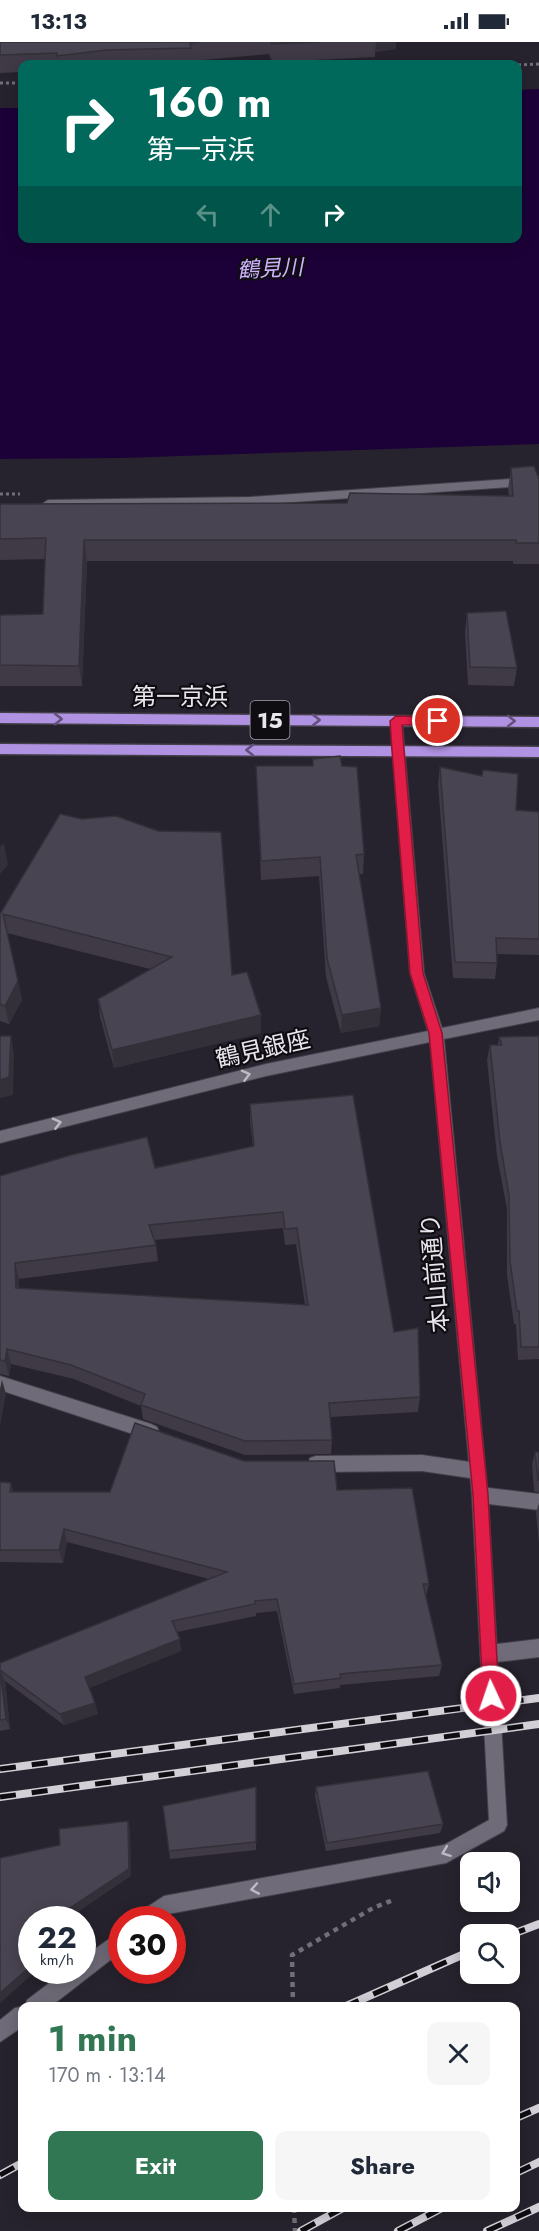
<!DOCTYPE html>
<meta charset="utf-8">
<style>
body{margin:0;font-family:Jost,"Noto Sans JP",sans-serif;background:#f6f6f7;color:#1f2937;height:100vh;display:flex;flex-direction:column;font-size:22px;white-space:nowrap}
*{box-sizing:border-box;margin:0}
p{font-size:20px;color:#747a83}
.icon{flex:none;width:33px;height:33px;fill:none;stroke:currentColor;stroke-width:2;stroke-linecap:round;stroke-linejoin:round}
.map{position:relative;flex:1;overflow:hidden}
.details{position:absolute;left:18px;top:1960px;width:502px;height:210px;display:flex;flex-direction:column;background:#fff;border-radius:12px;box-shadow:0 3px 15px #0003}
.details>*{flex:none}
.hud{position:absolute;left:18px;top:18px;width:504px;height:183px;border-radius:12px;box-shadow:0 3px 15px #0003;background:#00695c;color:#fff;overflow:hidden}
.controls{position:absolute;left:460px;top:1810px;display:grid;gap:12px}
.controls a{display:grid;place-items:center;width:60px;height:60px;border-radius:12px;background:#fff;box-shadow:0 3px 15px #0003;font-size:30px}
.speed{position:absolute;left:18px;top:1864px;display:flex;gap:12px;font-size:30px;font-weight:700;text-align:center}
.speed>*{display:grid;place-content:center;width:78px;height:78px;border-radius:50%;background:#fff;box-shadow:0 3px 15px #0003;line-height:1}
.speed small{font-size:15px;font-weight:400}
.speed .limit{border:9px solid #d22;background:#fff;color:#111}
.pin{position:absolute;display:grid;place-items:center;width:51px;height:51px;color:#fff;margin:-26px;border:3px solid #fff;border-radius:50%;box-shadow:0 2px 6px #0007}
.me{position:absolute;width:66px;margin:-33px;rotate:357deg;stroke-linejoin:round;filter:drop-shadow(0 0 4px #0008)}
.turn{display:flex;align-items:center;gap:21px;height:126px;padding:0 30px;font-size:27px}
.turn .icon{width:78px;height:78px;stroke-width:2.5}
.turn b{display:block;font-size:42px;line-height:51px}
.lanes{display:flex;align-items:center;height:57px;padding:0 30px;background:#0003;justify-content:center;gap:30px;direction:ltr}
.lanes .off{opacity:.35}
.round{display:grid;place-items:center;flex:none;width:63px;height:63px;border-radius:12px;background:#f6f6f7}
.headline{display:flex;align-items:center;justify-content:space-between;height:102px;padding:0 30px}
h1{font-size:36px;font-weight:700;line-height:45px;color:#317754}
.button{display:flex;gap:12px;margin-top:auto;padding:12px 30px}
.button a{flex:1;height:69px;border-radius:12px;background:#317754;color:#fff;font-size:24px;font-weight:700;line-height:69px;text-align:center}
.button a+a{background:#f6f6f7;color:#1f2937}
.status{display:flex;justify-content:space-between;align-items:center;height:42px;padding:0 30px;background:#fff;direction:ltr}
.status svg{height:16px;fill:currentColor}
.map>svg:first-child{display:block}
.water{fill:#1c0038}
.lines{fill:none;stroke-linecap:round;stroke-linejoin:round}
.service-casing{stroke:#44404a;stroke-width:2}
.pedestrian-casing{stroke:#44404a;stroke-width:2}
.minor-casing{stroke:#44404a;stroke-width:2}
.trunk-casing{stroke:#44404a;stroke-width:3}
.path-far1{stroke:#726e78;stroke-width:3;stroke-dasharray:3 3;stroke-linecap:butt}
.path{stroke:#726e78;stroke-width:4.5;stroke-dasharray:5 5;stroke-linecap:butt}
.service{fill:#6f6b78;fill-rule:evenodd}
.pedestrian{fill:#6f6b78;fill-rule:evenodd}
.minor{fill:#6f6b78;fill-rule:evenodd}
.trunk{fill:#b092e2;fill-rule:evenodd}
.rail-casing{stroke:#d2cfd7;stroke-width:8}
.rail{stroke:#0f0d12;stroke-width:5;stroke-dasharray:16;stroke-linecap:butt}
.wall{fill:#3f3a46;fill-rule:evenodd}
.shaded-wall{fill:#333039}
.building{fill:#494451;stroke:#333039;stroke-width:1.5;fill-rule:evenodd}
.oneway{stroke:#60507a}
.oneway2{stroke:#bebac4}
.route{fill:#e11d48;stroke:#92132f;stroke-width:1.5}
.labels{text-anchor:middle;stroke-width:4.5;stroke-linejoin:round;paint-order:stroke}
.far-water-label{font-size:22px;font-style:italic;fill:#ccb1fb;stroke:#0f0d12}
.shield{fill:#0f0d12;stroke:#a7a4ab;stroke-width:1.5}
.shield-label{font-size:22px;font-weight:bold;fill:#e8e5ed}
.street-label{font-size:24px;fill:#e8e5ed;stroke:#0f0d12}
</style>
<div class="status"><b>13:13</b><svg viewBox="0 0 49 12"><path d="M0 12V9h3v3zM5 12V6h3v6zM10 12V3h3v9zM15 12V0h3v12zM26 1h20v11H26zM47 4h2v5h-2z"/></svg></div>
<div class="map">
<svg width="539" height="2189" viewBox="0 0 539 2189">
<rect width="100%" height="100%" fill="#27232e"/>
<path class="water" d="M539 47V402L122 416 0 417V66H22V196H518V48Z"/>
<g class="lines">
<defs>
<path id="service" d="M539 435V443L250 463 48 466 42 462 48 458 250 455Z
M0 1334 151 1382 157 1385 159 1390 157 1395 151 1398 0 1348Z
M422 1413 477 1421 483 1423 485 1429 483 1435 477 1437 422 1429 316 1430 310 1428 308 1422 310 1416 316 1414Z
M480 1445 539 1452V1468L480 1461 474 1459 472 1453 474 1447Z"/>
<path id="pedestrian" d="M539 1597V1615L489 1621 483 1618 480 1612 483 1606 489 1603Z"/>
<path id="minor" d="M396 674 402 679 424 931 442 986 539 966V978L444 997 488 1453 507 1783 504 1789 446 1821 168 1872 160 1878H136L138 1871 164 1854 444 1803 489 1778 472 1453 430 1000 266 1034 0 1101V1089L266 1022 428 989 410 931 390 679Z
M122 1888V1909L50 1965H22V1985L0 2000V1978L15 1966 25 1964 27 1958 65 1929H82V1916Z"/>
<path id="trunk" d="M0 671 539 675V685L0 681Z
M0 702 539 705V715L0 712Z"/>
</defs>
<use href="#service" class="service-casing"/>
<use href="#pedestrian" class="pedestrian-casing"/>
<use href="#minor" class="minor-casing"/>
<use href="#trunk" class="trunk-casing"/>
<path class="path-far1" d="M518 23 539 22
M0 41H22
M0 452H20"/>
<path class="path" d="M293 1965 292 1913 373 1866 393 1858
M294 2166 295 2189"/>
<use href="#service" class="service"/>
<use href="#pedestrian" class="pedestrian"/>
<use href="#minor" class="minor"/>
<use href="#trunk" class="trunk"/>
<defs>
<path id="rail" d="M0 1727 539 1656
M0 1755 539 1682
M510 1893 539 1882
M344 1965 471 1909
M516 2076 539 2066
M516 2131 539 2120
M0 2133 22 2121
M301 2189 343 2166
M398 2189 442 2166
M487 2189 539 2165"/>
</defs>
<use href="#rail" class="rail-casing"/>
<use href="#rail" class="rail"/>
</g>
<path class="wall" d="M0 0H396V7L375 10V15L272 20 269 12 191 19V22H22V30L0 31Z
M511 426 539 437V522H513V519H87L82 644H0V573L43 572 46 517 0 518V462L347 461 509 454 508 447Z
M467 571 517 626 514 644 468 643 465 590Z
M313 717 342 724 364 812 363 832H359L381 966 379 984 341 991 326 935 319 834 261 838 256 724H313Z
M440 725 516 768 539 770V913L497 912V921L495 937 453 936 438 742Z
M60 772 232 933 261 991 114 1026 100 975 98 957 150 927 7 891 22 958 9 982 0 979V872Z
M539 994V1317L518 1318 516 1282H514L507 1233V1167L497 1114 487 1018 490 1003H498L499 995Z
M250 1062 394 1290 420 1355 418 1370 330 1375 332 1398 331 1412 245 1413 143 1377 141 1364 74 1337 11 1322 9 1334 0 1332V1134L155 1126 253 1105 250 1080ZM283 1186 285 1203 296 1202 305 1263 19 1247V1237L158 1219 156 1203 154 1198Z
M535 1410H539V1451L534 1449 532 1422Z
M244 1419 337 1448 429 1542 426 1554 442 1623 439 1634 340 1643V1646L294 1652 277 1569 256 1571V1574L177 1590 181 1609 89 1646 98 1672 64 1683 5 1639 10 1687 0 1689V1621L209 1537 67 1500 63 1521 0 1520V1440L14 1450H110Z
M539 1461V1502L536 1470Z
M256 1745V1808L170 1817 169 1809Z
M316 1745 443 1782 440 1791 326 1809 315 1754Z"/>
<path class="shaded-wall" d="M376 0H396V7L375 10Z
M84 498 87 519 82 644 79 624Z
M4 801 8 823 0 832V805Z
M18 939 22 958 9 982 5 964Z
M381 966 379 984 341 991 342 973Z
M261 973V991L114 1026 112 1008Z
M11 994 14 1012 13 1053 0 1056V1038Z
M15 1221 19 1237 20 1262 16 1246Z
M7 1307 11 1322 9 1334 5 1319Z
M2 1338 6 1352 0 1385V1347Z
M11 1441 15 1454 10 1450Z
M64 1487 67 1500 63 1521 59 1508Z
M180 1597 181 1609 88 1646 85 1635Z
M0 1628 5 1639 10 1687 6 1677Z
M95 1661 98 1672 64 1683 60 1672Z
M128 1779 130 1787 131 1834 66 1878H52Z
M32 1923V1929H36L0 1961V1951Z"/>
<path class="building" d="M0 0H201L190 1 191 6 107 8 57 14V11L0 13Z
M271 0H319L272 2Z
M534 424 539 437V501H516V498H84L79 624 0 623V573L43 572 46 496 0 497V462L347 461 350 451 513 454 511 426Z
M506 569 517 626 470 625 467 571Z
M340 714 342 724 357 725 364 812 356 813 381 966 342 973 327 916 320 815 261 819 256 724H313V717Z
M440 725 482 734 483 728 518 732 516 768 539 770V897L496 896 497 921 455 920Z
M60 772 82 777 116 774 158 789 221 790 232 933 247 930 261 973 112 1008 98 957 172 915 3 872 18 939 5 964 0 962V872Z
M0 994H11L9 1035 0 1038Z
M539 994V1305H521L519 1269H517L510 1219 509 1153 500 1100 490 1003H502L499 995Z
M353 1053 394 1290 418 1286 420 1355 329 1361 332 1398 245 1399 141 1363 145 1352 71 1323 7 1307 5 1319 0 1318V1134L71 1113 147 1095 155 1126 254 1104 250 1062ZM283 1170 285 1187 297 1186 308 1263 16 1246 15 1221 156 1203 149 1183Z
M135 1381 244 1419H334L337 1448 412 1446 429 1542H423L442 1623 340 1632 341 1636 294 1642 277 1557 255 1559V1562L172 1579 180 1597 85 1635 95 1661 60 1672 0 1628 6 1677 0 1678V1621L227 1530 64 1487 59 1508H0V1440L11 1441 10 1450H110Z
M535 1410H539V1438H538Z
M428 1729 443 1782 327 1801 316 1745Z
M256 1745V1800L169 1809 163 1764Z
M128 1779 129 1827 52 1878H32V1923L0 1951V1816L60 1803 59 1787Z"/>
<defs><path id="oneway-chevron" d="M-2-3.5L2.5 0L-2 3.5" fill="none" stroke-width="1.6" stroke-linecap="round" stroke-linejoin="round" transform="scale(1.5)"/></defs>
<g class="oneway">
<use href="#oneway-chevron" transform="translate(58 677)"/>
<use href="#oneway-chevron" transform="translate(316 678)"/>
<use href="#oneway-chevron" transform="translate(511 679)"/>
<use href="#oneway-chevron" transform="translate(250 708) rotate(-180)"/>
</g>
<g class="oneway2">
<use href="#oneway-chevron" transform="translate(246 1033) rotate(-14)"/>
<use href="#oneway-chevron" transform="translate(57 1081) rotate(-14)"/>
<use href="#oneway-chevron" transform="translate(446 1810) rotate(159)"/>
<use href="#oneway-chevron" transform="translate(255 1847) rotate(170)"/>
</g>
<path class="route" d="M396 674 438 675 444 679 438 683H402L423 931 442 991 488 1453 499 1654 497 1660 491 1663 486 1660 483 1654 473 1453 429 991 410 931 392 709 390 679Z"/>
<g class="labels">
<g class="far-water-label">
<text transform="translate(270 226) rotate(-3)" y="8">鶴見川</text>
</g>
<rect class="shield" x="250.5" y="659" width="39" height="38" rx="4.5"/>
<g class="shield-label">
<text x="270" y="686">15</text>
</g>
<g class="street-label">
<text x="180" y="663">第一京浜</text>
<text transform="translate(263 1007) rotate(-13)" y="8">鶴見銀座</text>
<text transform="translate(435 1231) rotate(-95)" y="8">本山前通り</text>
</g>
</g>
</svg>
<div class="controls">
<a><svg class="icon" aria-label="sound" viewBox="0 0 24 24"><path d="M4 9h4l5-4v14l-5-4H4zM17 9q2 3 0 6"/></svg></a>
<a><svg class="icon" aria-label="search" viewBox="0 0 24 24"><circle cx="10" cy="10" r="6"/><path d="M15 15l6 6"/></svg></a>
</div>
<div class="speed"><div>22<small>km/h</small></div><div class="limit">30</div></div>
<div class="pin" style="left:438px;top:679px;background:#d93025"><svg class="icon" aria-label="arrive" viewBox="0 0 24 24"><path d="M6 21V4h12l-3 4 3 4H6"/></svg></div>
<svg class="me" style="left:491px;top:1654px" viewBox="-20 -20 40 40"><circle r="17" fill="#e11d48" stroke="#fff" stroke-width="3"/><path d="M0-11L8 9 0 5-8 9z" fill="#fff"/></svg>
<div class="hud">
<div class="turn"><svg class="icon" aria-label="right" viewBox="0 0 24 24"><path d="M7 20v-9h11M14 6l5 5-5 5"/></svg><div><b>160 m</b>第一京浜</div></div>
<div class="lanes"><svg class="icon off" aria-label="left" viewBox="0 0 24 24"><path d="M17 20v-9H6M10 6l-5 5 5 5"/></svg><svg class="icon off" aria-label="ahead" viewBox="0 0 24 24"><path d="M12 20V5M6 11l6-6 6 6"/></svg><svg class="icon" aria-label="right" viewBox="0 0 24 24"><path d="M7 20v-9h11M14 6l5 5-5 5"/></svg></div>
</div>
<section class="details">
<div class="headline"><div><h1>1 min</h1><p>170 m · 13:14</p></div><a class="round"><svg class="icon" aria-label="close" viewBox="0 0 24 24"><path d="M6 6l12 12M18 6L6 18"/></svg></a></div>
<div class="button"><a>Exit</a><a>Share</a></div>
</section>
</div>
